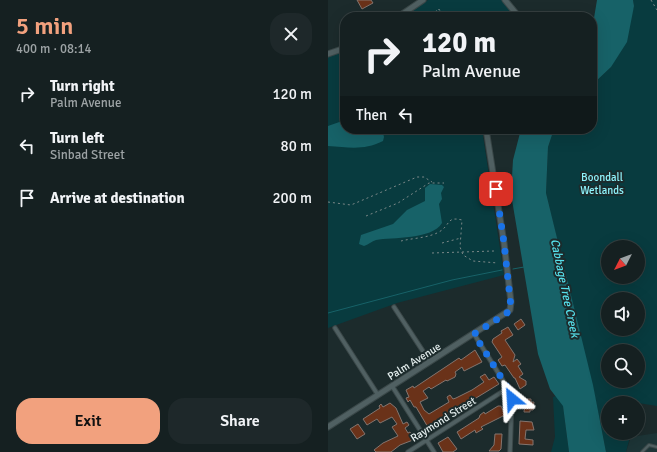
<!DOCTYPE html>
<meta charset="utf-8">
<style>
body{margin:0;font-family:Signika,sans-serif;background:#1e282a;color:#f1f3f6;height:100vh;display:flex;flex-direction:column;font-size:15px;white-space:nowrap}
*{box-sizing:border-box;margin:0}
p{font-size:13px;color:#9da3a5}
.icon{flex:none;width:22px;height:22px;fill:none;stroke:currentColor;stroke-width:2;stroke-linecap:round;stroke-linejoin:round}
.map{position:relative;flex:1;overflow:hidden}
.drawer{display:flex;flex-direction:column;background:#152021;width:328px}
.drawer>*{flex:none}
.guide{position:absolute;left:12px;top:12px;width:257px;height:122px;border-radius:16px;box-shadow:0 4px 16px #0002,0 0 0 1px #343e3f;background:#152021;color:#f1f3f6;overflow:hidden}
.needle{width:26px;rotate:228deg}
.fabs{position:absolute;left:273px;top:240px;display:grid;gap:8px}
.fabs a{display:grid;place-items:center;width:44px;height:44px;border-radius:50%;background:#152021;box-shadow:0 4px 16px #0002,0 0 0 1px #343e3f;font-size:20px}
.pin{position:absolute;display:grid;place-items:center;width:34px;height:34px;color:#fff;margin:-17px;border-radius:8px;box-shadow:0 2px 6px #0006}
.me{position:absolute;width:44px;margin:-22px;rotate:333deg;stroke-linejoin:round;filter:drop-shadow(0 0 3px #0008)}
.turn{display:flex;align-items:center;gap:14px;height:84px;padding:0 16px;font-size:18px}
.turn .icon{width:52px;height:52px;stroke-width:2.5}
.turn b{display:block;font-size:28px;line-height:34px}
.then{display:flex;align-items:center;height:38px;padding:0 16px;background:#0003;gap:8px;font-size:15px}
.round{display:grid;place-items:center;flex:none;width:42px;height:42px;border-radius:16px;background:#1e282a}
.overview{display:flex;align-items:center;justify-content:space-between;height:68px;padding:0 16px}
h1{font-size:24px;font-weight:600;line-height:30px;color:#f2a17e}
.button{display:flex;gap:8px;margin-top:auto;padding:8px 16px}
.button a{flex:1;height:46px;border-radius:16px;background:#f2a17e;color:#111;font-size:16px;font-weight:600;line-height:46px;text-align:center}
.button a+a{background:#1e282a;color:#f1f3f6}
ul{padding:0;list-style:none}
li{display:flex;align-items:center;gap:12px;height:52px;padding:0 16px}
li div{flex:1}
li b{display:block;font-size:15px}
li em{font-style:normal}
main{display:flex;flex:1;min-height:0}
.map>svg:first-child{display:block}
.built{fill:#1d3537}
.green{fill:#083b3f;fill-rule:evenodd}
.water{fill:#176268}
.lines{fill:none;stroke-linecap:round;stroke-linejoin:round}
.stream{stroke:#176268;stroke-width:1}
.building{fill:#6a3219;stroke:#83746e}
.lane-casing{stroke:#3b4849;stroke-width:4}
.street-casing{stroke:#3b4849;stroke-width:5.5}
.secondary-casing{stroke:#3b4849;stroke-width:7}
.path{stroke:#7b8888;stroke-width:1;stroke-dasharray:2 3;stroke-linecap:butt}
.lane{stroke:#506062;stroke-width:2}
.street{stroke:#506062;stroke-width:3.5}
.secondary{stroke:#506062;stroke-width:5}
.route{stroke:#1a73e8;stroke-width:7;stroke-dasharray:0 12.6}
.labels{text-anchor:middle;stroke-width:4;stroke-linejoin:round;paint-order:stroke}
.park-label{font-size:11px;fill:#8ff3fb;stroke:#1c2b2c}
.street-label{font-size:11px;fill:#e4eeee;stroke:#1c2b2c}
.water-label{font-size:12px;font-style:italic;fill:#56dfea;stroke:#1c2b2c}
</style>
<main>
<section class="drawer">
<div class="overview"><div><h1>5 min</h1><p>400 m · 08:14</p></div><a class="round"><svg class="icon" aria-label="close" viewBox="0 0 24 24"><path d="M6 6l12 12M18 6L6 18"/></svg></a></div>
<ul>
<li><svg class="icon" aria-label="right" viewBox="0 0 24 24"><path d="M7 20v-9h11M14 6l5 5-5 5"/></svg><div><b>Turn right</b><p>Palm Avenue</p></div><em>120 m</em></li>
<li><svg class="icon" aria-label="left" viewBox="0 0 24 24"><path d="M17 20v-9H6M10 6l-5 5 5 5"/></svg><div><b>Turn left</b><p>Sinbad Street</p></div><em>80 m</em></li>
<li><svg class="icon" aria-label="arrive" viewBox="0 0 24 24"><path d="M6 21V4h12l-3 4 3 4H6"/></svg><div><b>Arrive at destination</b></div><em>200 m</em></li>
</ul>
<div class="button"><a>Exit</a><a>Share</a></div>
</section>
<div class="map">
<svg width="329" height="452" viewBox="0 0 329 452">
<rect width="100%" height="100%" fill="#1c2b2c"/>
<path class="built" d="M329 433V452H298L303 437Z"/>
<path class="green" d="M100 0H175L187 17H76Z
M305 0H329V406L310 403H280V433H303L298 452H278L268 402 218 193 220 147 226 129H264V85L283 67 306 6ZM280 247H310V277H280ZM280 299H310V329H280ZM280 351H310V381H280Z
M17 50V129H154L176 275 69 303 0 328V57Z
M228 396 235 405 241 452H223L227 437 225 397Z"/>
<path class="water" d="M269 0H305L306 6 299 42 283 67 264 85V30Z
M17 120V129H54L56 137 55 141C35 151 20 147 0 146V126Z
M193 129H226L220 147 218 193 265 385 278 452H241L235 406 222 389 210 354 183 194 185 160Z
M102 184 114 185 116 187 113 193 114 199 111 204 114 223C104 240 64 237 48 240 44 241 40 245 36 246L31 244 33 235 65 224 79 210 97 201V188Z"/>
<g class="lines">
<path class="stream" d="M185 269 196 267
M0 313 124 280 174 270"/>
</g>
<path class="building" d="M29 0H43L45 3 34 9Z
M193 319 197 325 190 330 186 324Z
M180 327 185 335 177 340 187 355 185 362 189 359 193 364 190 366 195 374 191 377 198 381V385L192 389 187 378H186L177 365 174 366 170 360 174 357 164 342 165 339 174 333 173 331Z
M147 350 154 362 136 371 134 367 127 372 128 374 127 377 119 381 118 380 103 389 101 387 95 391 100 398 92 402 96 410 101 414 121 402 119 397 122 395 125 399 128 398 144 390 156 382 152 377 157 374 161 380 166 377 171 384 107 423 108 425 101 429 88 407H86L82 400 80 402 78 398 81 397 78 390 85 386 86 388 131 358 133 360Z
M197 399H203V402H206L205 410H202V412H196Z
M62 403 68 408 75 424 79 422 81 425 77 428 80 433 82 432 86 437 84 438 85 440 72 445 63 452H48L46 450 55 443 70 436 64 427 69 424 64 417 52 423 49 419 39 425 35 419 52 408 51 406 53 404 55 407Z
M170 406H173L177 415 153 427 155 429 148 433 147 430 133 439 129 432 151 418 152 415 156 412 157 414Z
M192 421 204 422 206 430H198L197 439 205 440V445L191 444Z
M30 424 37 434 29 439 22 429Z
M167 434H174L173 449 171 451H161L166 445Z
M120 437 129 449 125 452H115L110 443Z"/>
<g class="lines">
<defs>
<path id="lane" d="M314 452 321 445 329 447"/>
<path id="street" d="M66 307 102 362
M7 328 50 395
M146 334 184 395 182 452
M64 386 106 452
M80 452 180 388"/>
<path id="secondary" d="M177 0 191 17
M70 17 95 0
M0 54 17 48
M0 427 182 310 183 302 176 243 158 129"/>
</defs>
<use href="#lane" class="lane-casing"/>
<use href="#street" class="street-casing"/>
<use href="#secondary" class="secondary-casing"/>
<path class="path" d="M323 0 329 10
M106 17 109 9 112 10 113 17
M0 202 23 205 89 177H96L104 182
M38 216 70 203 101 183H116
M73 241C85 238 100 238 111 232 123 225 118 216 134 220L132 247 135 255 145 261 170 263
M114 243 133 238
M104 253 166 251"/>
<use href="#lane" class="lane"/>
<use href="#street" class="street"/>
<use href="#secondary" class="secondary"/>
</g>
<g class="lines">
<path class="route" d="M168 189 176 243 183 307 179 313 146 334 183 393 184 399"/>
</g>
<g class="labels">
<g class="park-label">
<text x="274" y="181">Boondall<tspan x="274" dy="13">Wetlands</tspan></text>
</g>
<g class="street-label">
<text transform="translate(86 361) rotate(-32)" y="4">Palm Avenue</text>
<text transform="translate(115 419) rotate(-32)" y="4">Raymond Street</text>
</g>
<g class="water-label">
<text transform="translate(237 288) rotate(78)" y="4">Cabbage Tree Creek</text>
</g>
</g>
</svg>
<div class="fabs">
<a><svg class="needle" viewBox="-14 -14 28 28"><path d="M0-13l5 13h-10z" fill="#e53935"/><path d="M0 13l5-13h-10z" fill="#9da3a5"/></svg></a>
<a><svg class="icon" aria-label="sound" viewBox="0 0 24 24"><path d="M4 9h4l5-4v14l-5-4H4zM17 9q2 3 0 6"/></svg></a>
<a><svg class="icon" aria-label="search" viewBox="0 0 24 24"><circle cx="10" cy="10" r="6"/><path d="M15 15l6 6"/></svg></a>
<a>+</a>
</div>
<div class="pin" style="left:168px;top:189px;background:#d93025"><svg class="icon" aria-label="arrive" viewBox="0 0 24 24"><path d="M6 21V4h12l-3 4 3 4H6"/></svg></div>
<svg class="me" style="left:184px;top:399px" viewBox="-20 -20 40 40"><path d="M0-17L14 15 0 8-14 15z" fill="#1a73e8" stroke="#fff" stroke-width="4"/></svg>
<div class="guide">
<div class="turn"><svg class="icon" aria-label="right" viewBox="0 0 24 24"><path d="M7 20v-9h11M14 6l5 5-5 5"/></svg><div><b>120 m</b>Palm Avenue</div></div>
<div class="then">Then<svg class="icon" aria-label="left" viewBox="0 0 24 24"><path d="M17 20v-9H6M10 6l-5 5 5 5"/></svg></div>
</div>
</div>
</main>
